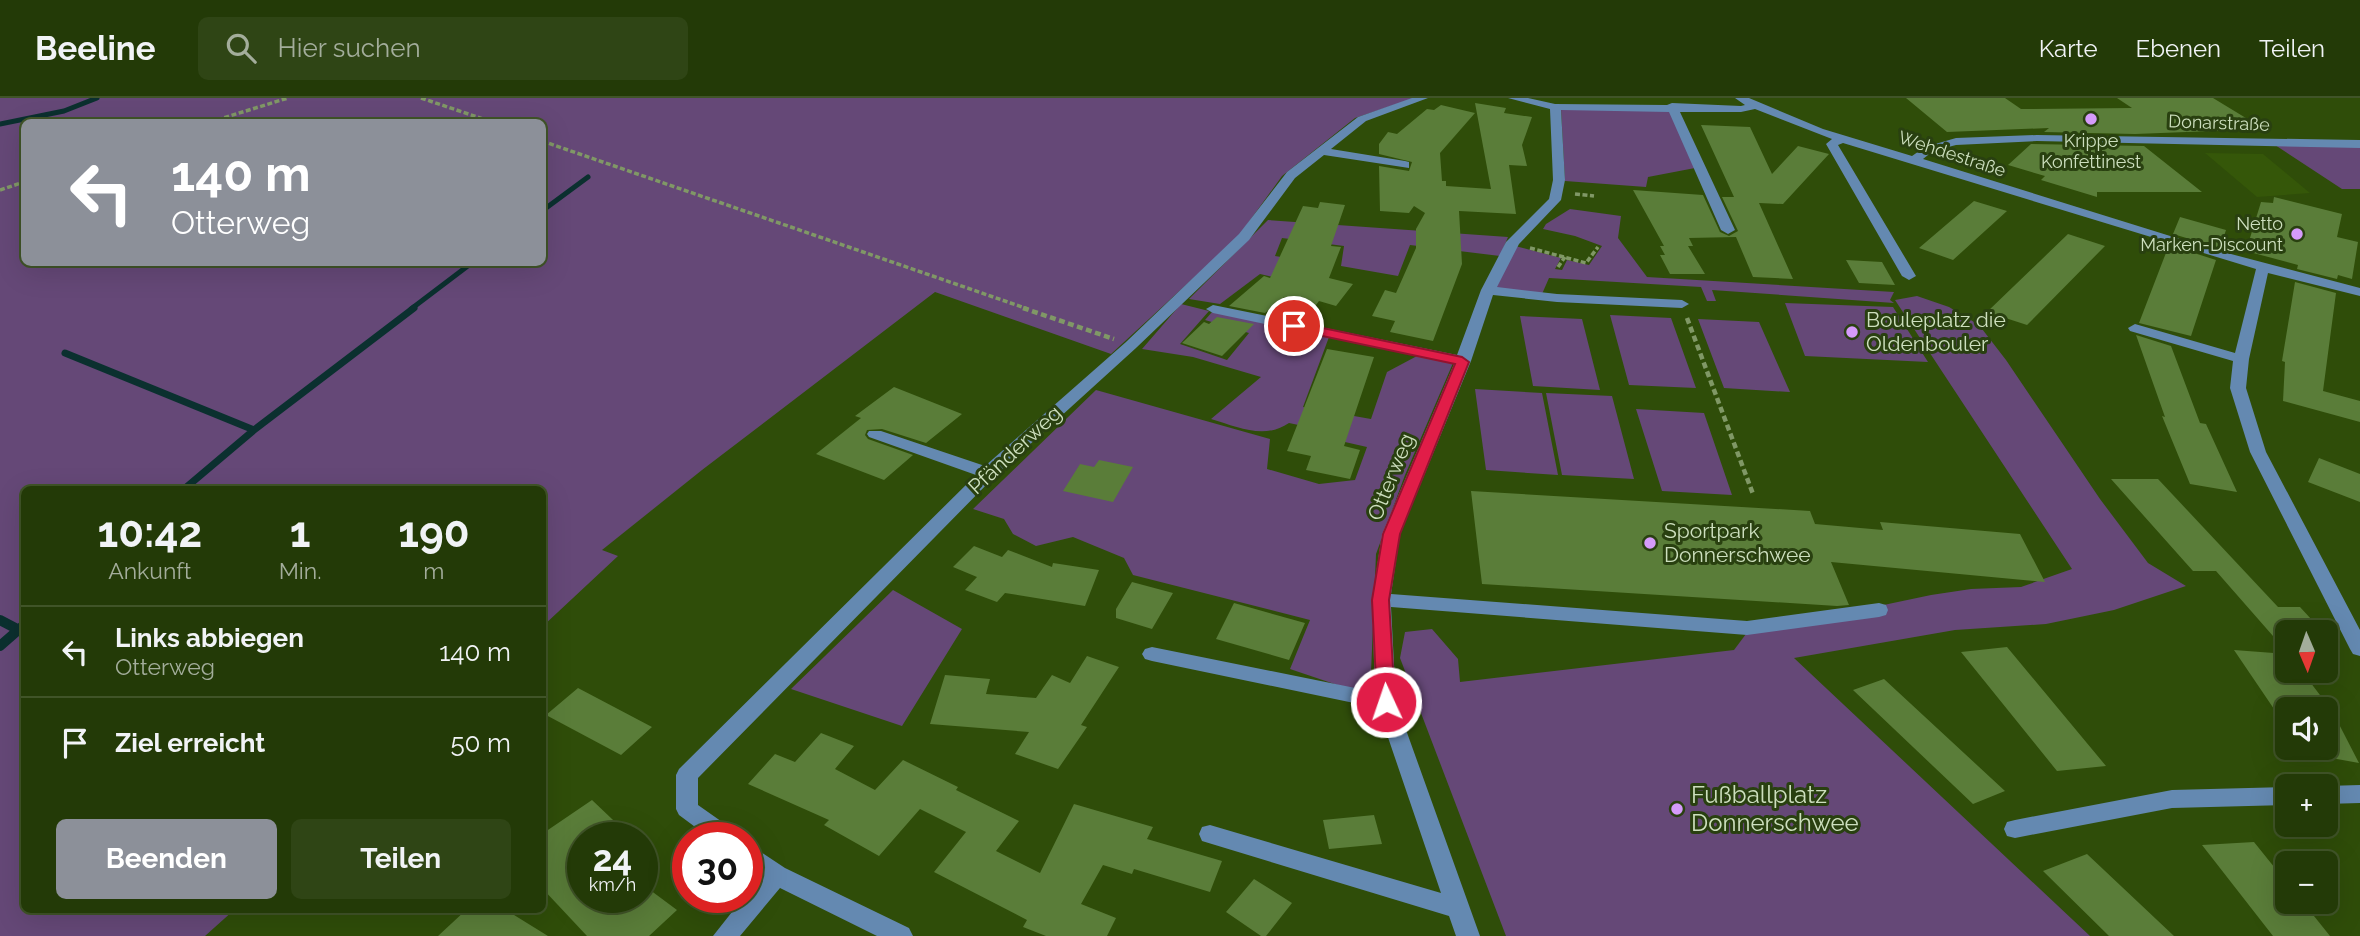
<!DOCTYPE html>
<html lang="de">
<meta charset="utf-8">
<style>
body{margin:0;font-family:Raleway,sans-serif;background:#2f4515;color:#f1f3f6;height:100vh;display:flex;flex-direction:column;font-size:26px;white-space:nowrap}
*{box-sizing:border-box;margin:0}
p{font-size:23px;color:#a3ad9b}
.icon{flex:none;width:38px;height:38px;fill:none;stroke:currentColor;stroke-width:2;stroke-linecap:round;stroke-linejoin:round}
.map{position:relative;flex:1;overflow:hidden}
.details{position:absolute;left:21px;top:388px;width:525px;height:427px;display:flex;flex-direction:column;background:#233a07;border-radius:10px;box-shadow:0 7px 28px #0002,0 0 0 2px #405428}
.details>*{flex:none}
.guide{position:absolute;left:21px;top:21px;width:525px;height:147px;border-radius:10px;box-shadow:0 7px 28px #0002,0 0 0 2px #405428;background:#8c9099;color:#fff;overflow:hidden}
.needle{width:46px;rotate:178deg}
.controls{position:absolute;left:2275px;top:522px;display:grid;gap:14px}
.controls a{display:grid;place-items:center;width:63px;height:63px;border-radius:10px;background:#233a07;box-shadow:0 7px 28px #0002,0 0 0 2px #405428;font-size:35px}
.speed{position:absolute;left:567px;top:724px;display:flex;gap:14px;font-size:35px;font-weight:700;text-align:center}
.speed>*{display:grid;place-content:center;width:91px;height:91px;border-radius:50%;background:#233a07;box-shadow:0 7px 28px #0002,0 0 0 2px #405428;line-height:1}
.speed small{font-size:18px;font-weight:400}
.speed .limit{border:10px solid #d22;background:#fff;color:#111}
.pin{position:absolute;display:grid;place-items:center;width:60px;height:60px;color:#fff;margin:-30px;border:4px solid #fff;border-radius:50%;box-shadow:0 2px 7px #0007}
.me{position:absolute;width:77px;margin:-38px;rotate:357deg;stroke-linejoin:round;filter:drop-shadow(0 0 5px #0008)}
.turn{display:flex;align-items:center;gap:24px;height:147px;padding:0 35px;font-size:32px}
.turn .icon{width:91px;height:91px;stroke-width:2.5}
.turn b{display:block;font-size:49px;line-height:60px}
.eta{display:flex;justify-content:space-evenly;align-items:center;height:119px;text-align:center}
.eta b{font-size:42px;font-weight:700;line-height:49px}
.cta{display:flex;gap:14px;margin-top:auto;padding:14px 35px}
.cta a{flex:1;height:80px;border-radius:10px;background:#8c9099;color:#fff;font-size:28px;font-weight:700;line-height:80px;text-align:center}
.cta a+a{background:#2f4515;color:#f1f3f6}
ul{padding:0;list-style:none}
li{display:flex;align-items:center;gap:21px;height:91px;padding:0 35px;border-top:2px solid #405428}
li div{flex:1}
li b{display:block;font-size:26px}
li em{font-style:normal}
header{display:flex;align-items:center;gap:42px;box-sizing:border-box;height:98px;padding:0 35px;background:#233a07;border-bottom:2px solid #405428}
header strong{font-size:33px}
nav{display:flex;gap:38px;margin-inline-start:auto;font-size:24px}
.search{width:490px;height:63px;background:#2f4515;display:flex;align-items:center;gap:18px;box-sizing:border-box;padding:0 24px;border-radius:10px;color:#a3ad9b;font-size:26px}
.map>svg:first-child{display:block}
.built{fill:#355709}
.green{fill:#654877;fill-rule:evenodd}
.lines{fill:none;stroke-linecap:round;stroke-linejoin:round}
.stream-far2{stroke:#0b302f;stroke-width:5}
.stream-far1{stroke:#0b302f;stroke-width:7}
.stream{stroke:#0b302f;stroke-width:10}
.building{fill:#5a7d39}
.path-far1{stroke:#809866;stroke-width:3.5;stroke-dasharray:5 2.5;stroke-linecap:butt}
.path{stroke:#809866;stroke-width:4.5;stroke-dasharray:6 3.5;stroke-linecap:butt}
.minor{fill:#6489b1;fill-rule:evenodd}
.route{fill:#e11d48;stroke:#92132f;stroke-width:2}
.poi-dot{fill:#d59bfa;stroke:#294010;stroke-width:2.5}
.labels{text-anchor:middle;stroke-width:6;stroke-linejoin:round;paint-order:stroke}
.far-street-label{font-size:18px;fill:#cddfbe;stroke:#294010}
.far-poi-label{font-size:18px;fill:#cddfbe;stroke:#294010}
.poi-label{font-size:21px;fill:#cddfbe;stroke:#294010;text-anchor:start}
.street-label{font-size:21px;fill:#cddfbe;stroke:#294010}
.near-poi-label{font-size:24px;fill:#cddfbe;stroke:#294010;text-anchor:start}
</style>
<header>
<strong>Beeline</strong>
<div class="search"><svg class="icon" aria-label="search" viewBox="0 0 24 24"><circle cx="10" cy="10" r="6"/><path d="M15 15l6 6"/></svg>Hier suchen</div>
<nav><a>Karte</a><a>Ebenen</a><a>Teilen</a></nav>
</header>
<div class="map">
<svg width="2360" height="838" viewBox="0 0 2360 838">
<rect width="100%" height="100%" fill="#2f4d09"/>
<path class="built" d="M2205 55 2263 56 2310 95 2257 99Z"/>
<path class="green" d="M0 0H1415L1355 20 1282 78 1238 139 1111 256 935 194 702 372 602 452 618 458 543 528 542 392H24V812H234L205 838H0ZM24 24H542V164H24Z
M1561 11H1670L1695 70 1648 79 1646 89 1565 83Z
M2272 45 2360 46V91H2342Z
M1570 111 1621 118 1618 140 1647 179 1894 194 1890 202 1894 205 1712 192 1716 203H1707L1701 189 1549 180 1542 196 1494 191 1515 148 1561 160 1555 171 1562 172 1567 162 1589 167 1602 148 1575 138 1543 131 1546 126Z
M1268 122 1508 139 1500 158 1410 147 1398 178 1341 168 1344 148 1282 140 1275 158 1330 167 1315 189 1260 176 1220 206 1189 201Z
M1917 198 1949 209 1979 227 2006 262 2100 401 2148 465 2186 488 2114 512 2046 526 1955 532 1794 560 2090 838H1506L1400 560 1405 534 1432 531 1458 561 1460 584 1734 552 1746 536 1931 497 1971 491 2021 489 2072 471 1895 202Z
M1785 205 1893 209 1928 264 1805 258Z
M1181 206 1209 213 1180 246 1227 262 1249 235 1205 222 1212 214 1329 239 1303 309 1371 321 1387 274 1417 258 1453 265 1405 377 1376 456 1370 598 1290 571 1310 522 1133 477 1124 460 1073 439 1036 448 1013 436 1004 421 973 411 1096 292 1270 341 1267 371 1319 386 1355 382 1367 349 1314 337 1313 330 1289 325C1264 342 1238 329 1211 321L1261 279 1193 259 1142 251Z
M1610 217 1671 220 1696 290 1629 287Z
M1520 218 1582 221 1600 292 1533 288Z
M1698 221 1759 224 1790 294 1724 290Z
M1475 291 1542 295 1558 377 1486 372Z
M1546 295 1612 298 1634 381 1562 377Z
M1636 311 1704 315 1732 397 1662 393Z
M893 492 962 531 902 628 791 591Z"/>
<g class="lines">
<path class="stream-far2" d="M0 26 64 13 97 0
M542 113 588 79
M411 211 473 164"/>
<path class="stream-far1" d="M65 255 254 332
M183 392 254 332 414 210"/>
<path class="stream" d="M0 522 19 532
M0 548 24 527"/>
</g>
<path class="building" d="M1906 0H2005L2021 11 2132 10 2117 0H2213L2264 31 2135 36 2044 34 2049 30 1947 34Z
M1475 5 1506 10 1504 15 1532 19 1522 47 1527 68 1509 67 1516 116 1459 113 1462 166 1433 243 1390 234 1395 223 1372 218 1385 192 1396 195 1416 150V131L1425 115 1414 108 1409 115 1380 113 1379 68 1409 73 1412 64 1379 56V46L1388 34 1397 36 1427 11 1434 12 1441 7 1475 15 1440 55 1442 83H1446V88L1491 91Z
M1701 27 1750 29 1772 76 1798 48 1829 56 1783 106 1759 105 1793 181 1753 179 1736 139 1689 140 1693 148H1688L1705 176H1670L1660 157H1665L1660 148H1664L1633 92 1703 97 1720 134 1729 138 1738 133 1722 99H1734Z
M2031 46 2144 48 2202 94H2097V99L2041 82 2045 78 2008 67Z
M2274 99 2342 116 2337 139 2358 144 2352 181 2338 177 2337 181 2297 171 2298 167 2246 153 2261 104 2273 105Z
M1974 103 2007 113 1953 162 1919 150Z
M1320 104 1345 107 1331 148 1341 149 1329 180 1353 186 1336 208 1319 203 1316 207 1284 199 1265 215 1229 208 1264 178 1270 180 1303 108 1318 110Z
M2180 119 2226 132 2220 150 2173 136Z
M2068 136 2105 148 2027 227 1987 214Z
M2169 147 2216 162 2191 238 2139 225Z
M1846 162 1882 164 1895 187 1859 185Z
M2295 184 2336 195 2323 293 2360 303V324L2283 303 2285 264 2282 263Z
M1217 219 1254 226 1222 258 1182 245 1204 224 1209 226Z
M2136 237 2171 248 2200 325 2206 326 2237 394 2190 386 2162 318 2165 319Z
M1327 251 1374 259 1344 348 1360 352 1350 381 1306 372 1311 358 1287 353Z
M894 289 962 316 926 345 882 331 867 332 865 337 868 341 913 357 884 382 816 356 861 320 855 318Z
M2319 360 2360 376V404L2308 384Z
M1099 362 1133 369 1113 404 1063 393 1080 366 1094 369Z
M2111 381H2158L2278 509H2300L2323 534H2287V554L2216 473H2193Z
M1471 393 1810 413 1815 426 1883 432 1880 424 2020 436 2045 484 1831 464 1849 507 1837 508 1482 486Z
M974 448 1002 459 1008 452 1052 469 1053 465 1099 472 1085 508 1005 495 997 504 965 492 977 479 953 469Z
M1132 484 1173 495 1152 531 1116 520V511Z
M1234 505 1305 525 1289 562 1216 541Z
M2007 549 2106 668 2057 673 1961 554Z
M2234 552 2287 556V572H2301L2326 605V601L2359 665 2326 659V611H2274Z
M1087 558 1119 569 1081 627 1087 629 1058 671 1015 656 1029 634 930 626 945 577 990 581 986 596 1036 600 1052 577 1070 585Z
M1884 581 2005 693 1973 706 1853 592Z
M578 590 652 629 621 657 546 617Z
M821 635 854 648 835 671 875 692 903 662 958 689 956 692 1019 723 996 753 1040 775 1074 706 1153 729 1147 741 1222 763 1210 794 1134 771 1132 776 1103 767 1081 806 1116 820 1107 838H1046L1023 829 1027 822 934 774 966 734 920 711 879 758 824 727 829 722 748 686 775 656 795 664Z
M592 702 632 740H583V800H642V786L677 812 649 838H587L542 790V736Z
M1374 717 1382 746 1329 751 1323 722Z
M2254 744 2287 785V803H2302L2330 838H2273L2202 747Z
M2087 756 2174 838H2109L2043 773Z
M1254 781 1292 805 1266 838H1261L1226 814Z
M466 812H506L548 838H438Z"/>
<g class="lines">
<path class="path-far1" d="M421 0 492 24
M210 24 288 0
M542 43 1028 211
M0 92 24 84
M1575 96 1594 98
M1530 150 1586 165 1598 149
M1558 169 1565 159"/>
<path class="path" d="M1023 210 1114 241
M1687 220 1753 396"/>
<path class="minor" d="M1412 0H1428L1366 23 1331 51 1405 63 1409 64V70L1324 57 1295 80 1249 142 1136 250 994 379 698 680V707L735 733 738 740H710L679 717 676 711V677L679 671 976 377 869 339 867 336 869 333H881L985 368 1126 244 1239 136 1287 74 1358 19Z
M1508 0H1528L1555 6 1667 7 1672 5 1741 8 1745 7 1735 0H1749L1823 31 1912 58 1925 49 1956 40 2037 37 2360 42V50L2037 43 1956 47 1933 53 1923 61 2212 151 2360 190V198L2268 175 2249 261 2246 290 2266 354 2360 532V558L2353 556 2350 551 2250 354 2230 290 2233 263 2130 233 2128 230 2135 226 2235 255 2256 171 1843 45 1838 47 1916 178 1909 182 1902 178 1826 46 1832 41 1755 11 1741 14H1680L1735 132 1728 136 1721 132 1669 14 1561 12 1565 82 1561 102 1519 146 1497 189 1557 196 1682 202 1689 206 1682 210 1557 204 1493 197 1471 263 1400 436 1391 496 1747 523 1879 505 1886 507 1888 512 1886 517 1879 519 1747 537 1391 509 1396 604 1480 838H1456L1449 818 1202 743 1199 736 1202 729 1210 727 1441 795 1378 610 1152 563 1145 561 1142 556 1145 551 1152 549 1375 594 1372 502 1382 436 1454 266 1213 215 1206 211 1213 207 1457 257 1481 192 1506 144 1549 101 1553 82 1550 11Z
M2360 687V705L2326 706V688Z
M2287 689V707L2172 710 2015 740 2007 738 2004 731 2007 724 2015 722 2172 692Z
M747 745 785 770 909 830 913 838H877L780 790 740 838H713L743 800H747V795L761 779 747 768Z"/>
</g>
<path class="route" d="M1294 224 1462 259 1469 264 1400 436 1389 502 1395 604 1393 609H1380L1377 604 1372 502 1383 436 1455 266 1289 231V225Z"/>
<g class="poi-dot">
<circle cx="2091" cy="21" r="7"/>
<circle cx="2297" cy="136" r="7"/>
<circle cx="1852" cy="234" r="7"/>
<circle cx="1650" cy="445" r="7"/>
<circle cx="1677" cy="711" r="7"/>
</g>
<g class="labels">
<g class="far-street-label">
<text transform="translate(2219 25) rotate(2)" y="6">Donarstraße</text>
<text transform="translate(1952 56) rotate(18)" y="6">Wehdestraße</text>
</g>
<g class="far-poi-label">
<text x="2091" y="49">Krippe<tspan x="2091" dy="21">Konfettinest</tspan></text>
<text x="2283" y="132" text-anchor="end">Netto<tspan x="2283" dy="21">Marken-Discount</tspan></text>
</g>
<g class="poi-label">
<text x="1866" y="229">Bouleplatz die<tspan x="1866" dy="24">Oldenbouler</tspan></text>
<text x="1664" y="440">Sportpark<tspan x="1664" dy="24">Donnerschwee</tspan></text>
</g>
<g class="street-label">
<text transform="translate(1015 352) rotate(-43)" y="7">Pfänderweg</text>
<text transform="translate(1391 379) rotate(-68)" y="7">Otterweg</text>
</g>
<g class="near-poi-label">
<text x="1691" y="705">Fußballplatz<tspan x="1691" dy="28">Donnerschwee</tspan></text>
</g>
</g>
</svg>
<div class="controls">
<a><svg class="needle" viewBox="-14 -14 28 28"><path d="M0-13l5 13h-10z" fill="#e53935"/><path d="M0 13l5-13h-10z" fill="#a3ad9b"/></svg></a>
<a><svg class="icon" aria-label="sound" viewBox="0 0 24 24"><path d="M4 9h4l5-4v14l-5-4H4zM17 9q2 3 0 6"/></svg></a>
<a>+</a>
<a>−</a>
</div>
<div class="speed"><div>24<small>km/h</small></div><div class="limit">30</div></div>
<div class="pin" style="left:1294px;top:228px;background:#d93025"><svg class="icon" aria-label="arrive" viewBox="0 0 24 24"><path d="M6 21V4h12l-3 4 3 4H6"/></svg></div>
<svg class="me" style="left:1386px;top:604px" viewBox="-20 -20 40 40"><circle r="17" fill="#e11d48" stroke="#fff" stroke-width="3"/><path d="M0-11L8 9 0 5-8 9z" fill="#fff"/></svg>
<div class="guide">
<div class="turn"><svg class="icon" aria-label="left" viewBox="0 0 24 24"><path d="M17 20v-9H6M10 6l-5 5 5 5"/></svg><div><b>140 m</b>Otterweg</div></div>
</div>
<section class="details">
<div class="eta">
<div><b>10:42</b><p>Ankunft</p></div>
<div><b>1</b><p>Min.</p></div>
<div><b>190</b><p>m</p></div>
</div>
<ul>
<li><svg class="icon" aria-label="left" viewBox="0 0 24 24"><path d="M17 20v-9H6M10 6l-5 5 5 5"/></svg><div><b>Links abbiegen</b><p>Otterweg</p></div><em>140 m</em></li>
<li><svg class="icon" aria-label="arrive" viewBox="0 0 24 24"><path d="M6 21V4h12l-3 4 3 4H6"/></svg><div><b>Ziel erreicht</b></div><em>50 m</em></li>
</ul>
<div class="cta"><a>Beenden</a><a>Teilen</a></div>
</section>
</div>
